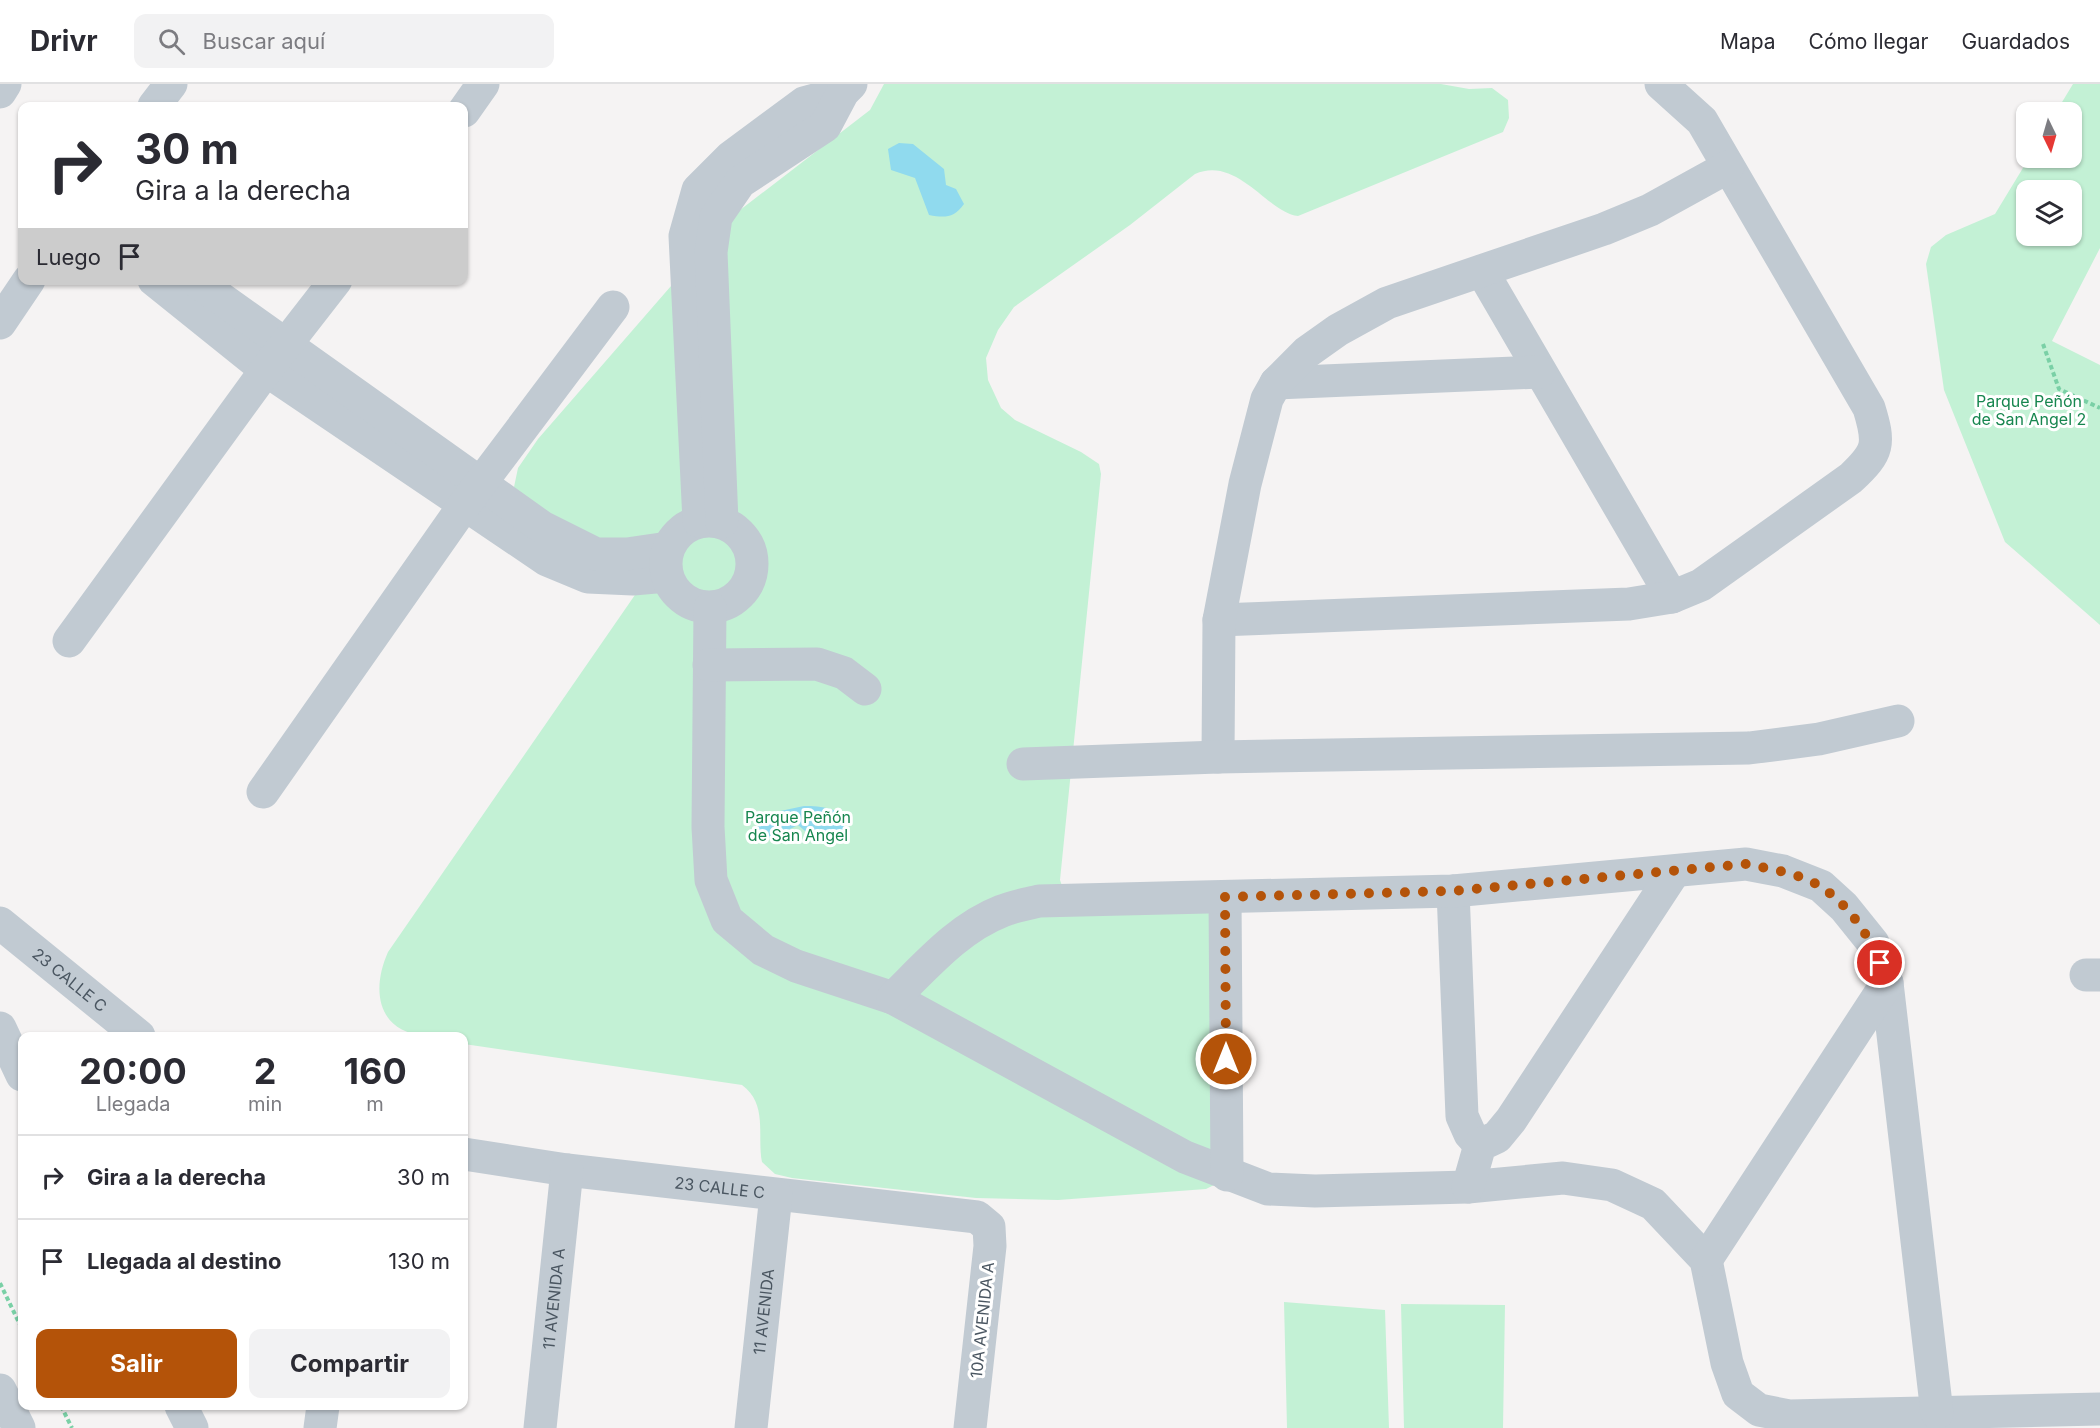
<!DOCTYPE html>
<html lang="es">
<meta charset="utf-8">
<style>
body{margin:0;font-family:Inter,sans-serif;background:#f2f2f3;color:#2b2b33;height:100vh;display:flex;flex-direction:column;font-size:22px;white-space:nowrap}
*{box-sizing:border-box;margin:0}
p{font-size:20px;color:#7c7c81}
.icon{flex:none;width:33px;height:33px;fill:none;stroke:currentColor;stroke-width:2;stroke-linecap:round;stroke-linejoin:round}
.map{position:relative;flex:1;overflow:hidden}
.side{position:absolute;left:18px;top:948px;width:450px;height:378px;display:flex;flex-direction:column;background:#fff;border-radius:12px;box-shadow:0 2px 4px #0004}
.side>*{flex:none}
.banner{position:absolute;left:18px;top:18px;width:450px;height:183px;border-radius:12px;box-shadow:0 2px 4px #0004;background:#fff;color:#2b2b33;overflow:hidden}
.needle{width:39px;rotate:175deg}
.buttons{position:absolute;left:2016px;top:18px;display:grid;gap:12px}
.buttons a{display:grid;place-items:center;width:66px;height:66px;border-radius:12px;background:#fff;box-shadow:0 2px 4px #0004;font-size:30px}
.pin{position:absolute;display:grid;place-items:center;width:51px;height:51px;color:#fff;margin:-26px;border:3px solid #fff;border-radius:50%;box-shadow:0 2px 6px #0007}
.me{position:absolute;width:66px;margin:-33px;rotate:0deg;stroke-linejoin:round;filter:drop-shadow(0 0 4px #0008)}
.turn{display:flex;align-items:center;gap:21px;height:126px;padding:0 18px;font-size:27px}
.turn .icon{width:78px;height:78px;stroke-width:2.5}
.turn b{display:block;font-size:42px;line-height:51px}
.then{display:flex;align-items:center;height:57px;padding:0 18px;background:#0003;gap:12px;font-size:22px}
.eta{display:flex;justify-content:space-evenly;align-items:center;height:102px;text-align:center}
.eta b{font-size:36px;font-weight:700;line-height:42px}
.cta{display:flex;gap:12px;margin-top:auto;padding:12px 18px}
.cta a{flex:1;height:69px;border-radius:12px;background:#b45309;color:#fff;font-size:24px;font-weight:700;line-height:69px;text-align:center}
.cta a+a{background:#f2f2f3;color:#2b2b33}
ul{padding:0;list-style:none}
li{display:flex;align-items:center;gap:18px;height:84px;padding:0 18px;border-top:2px solid #e1e1e2}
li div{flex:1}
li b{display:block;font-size:22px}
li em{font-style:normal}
header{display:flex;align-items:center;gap:36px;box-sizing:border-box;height:84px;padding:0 30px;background:#fff;border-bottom:2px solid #e1e1e2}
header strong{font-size:28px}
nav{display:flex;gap:33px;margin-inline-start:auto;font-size:21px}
.search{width:420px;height:54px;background:#f2f2f3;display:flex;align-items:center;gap:15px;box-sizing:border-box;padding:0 21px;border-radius:12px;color:#7c7c81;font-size:22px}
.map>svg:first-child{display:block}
.green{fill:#c3f1d5;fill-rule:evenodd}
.water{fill:#90daee}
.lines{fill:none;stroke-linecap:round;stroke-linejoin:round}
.path{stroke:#7ad0a6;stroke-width:4;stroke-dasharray:4.5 3;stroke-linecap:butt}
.minor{stroke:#c1cad2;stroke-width:33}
.route{stroke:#b45309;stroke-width:10;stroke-dasharray:0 18}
.labels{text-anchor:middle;stroke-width:6;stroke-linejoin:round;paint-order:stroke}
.park-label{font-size:16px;fill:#17864f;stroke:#fff}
.street-label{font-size:16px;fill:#4a5661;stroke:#fff}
</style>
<header>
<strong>Drivr</strong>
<div class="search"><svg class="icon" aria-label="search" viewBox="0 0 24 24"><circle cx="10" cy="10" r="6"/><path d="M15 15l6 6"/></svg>Buscar aquí</div>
<nav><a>Mapa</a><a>Cómo llegar</a><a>Guardados</a></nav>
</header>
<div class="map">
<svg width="2100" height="1344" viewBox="0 0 2100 1344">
<rect width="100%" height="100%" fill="#f5f3f3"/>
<path class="green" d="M884 0H1441L1469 5 1492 4 1508 16 1509 34 1503 48 1298 132C1268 129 1237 71 1195 90L1130 141 1014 223 998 246 986 274 988 296 1001 324 1015 336 1081 368 1099 380 1101 390 1060 796 1062 802 1213 819 1216 1100 1206 1105 1058 1116 976 1114 792 1094 775 1090 762 1078C757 1051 768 1020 742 1001L464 960V952C451 952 438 954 426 952 377 948 371 906 388 868L637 508 607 459 531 425 514 403 518 384 538 355 731 133 870 26Z
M2073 0H2100V164L2052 257 2100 281V541L2005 458 1944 306 1926 180 1931 163 1946 151 1995 130 2029 74H2072V28H2056ZM2072 106V152H2026V106Z
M1284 1218 1385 1226 1389 1344H1287Z
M1401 1220 1505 1221 1503 1344H1404Z"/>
<path class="water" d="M899 59 913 60 944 85 946 101 956 105 964 120C954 134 945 134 929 131L915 94 891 86 888 65Z
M804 722C825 722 857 725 839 756L818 758 798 741 772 754 760 753 757 745 758 736 766 730Z"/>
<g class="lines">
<path class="path" d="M2043 260 2059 305 2100 324
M0 1199 22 1245
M61 1322 72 1344"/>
<g class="minor">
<path d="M0 8 5 0"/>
<path d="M154 22 171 0"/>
<path d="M464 27 483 0"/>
<path d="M1482 187 1672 513"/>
<path d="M154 196 266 286 547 476 588 493 633 495 667 492"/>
<path d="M195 196 542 443 596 470H627L668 464"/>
<path d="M0 239 29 196"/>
<path d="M1276 299 1539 288"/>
<circle cx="709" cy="480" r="43"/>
<path d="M699 437 685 152 698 106 731 73 804 19 843 8"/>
<path d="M722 438 711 168 716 133 740 98 825 42 843 8 851 0"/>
<path d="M710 524 708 743 711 796 727 836 763 866 796 882 893 914 1185 1073 1268 1105 1315 1107 1468 1103 1563 1094 1612 1101 1653 1120 1706 1176 1727 1279 1738 1310 1759 1326 1789 1332 2100 1325"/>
<path d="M1219 536 1629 520 1672 513 1701 501 1851 394C1879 368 1880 360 1869 324L1702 37 1661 0"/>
<path d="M69 557 266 286 336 196"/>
<path d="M709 581 817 580 844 589 865 605"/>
<path d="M1218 673 1219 536 1245 400 1267 315 1276 299 1307 268 1338 246 1387 219 1604 145 1650 126 1728 83"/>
<path d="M1023 680 1218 673 1749 664 1819 655 1898 637"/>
<path d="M263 708 465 420 613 223"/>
<path d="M1453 807 1462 1032 1470 1050 1480 1061"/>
<path d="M1225 813 1227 1091"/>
<path id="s1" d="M0 839 139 952"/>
<path d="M2086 891H2100"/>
<path d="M893 914C926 882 958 844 1002 827 1014 822 1027 820 1039 817L1453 807 1746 780 1783 787 1821 802 1844 823 1873 859 1887 899 1937 1329"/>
<path d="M0 944 22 991"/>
<path id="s2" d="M464 1070 567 1086 977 1133 989 1143 990 1162 970 1344"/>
<path d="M1468 1103 1480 1061 1497 1053 1511 1036 1674 788"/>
<path d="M1706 1176 1887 899"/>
<path d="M0 1306 19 1344"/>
<path d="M181 1322 192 1344"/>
<path d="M320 1344 323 1322"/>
<path id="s3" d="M540 1344 567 1086"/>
<path id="s4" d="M751 1344 776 1111"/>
</g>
</g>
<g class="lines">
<path class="route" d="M1226 975 1225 813 1453 807 1746 780C1770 785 1800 789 1821 803 1847 819 1869 851 1880 879"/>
</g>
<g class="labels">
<g class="park-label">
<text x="2029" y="323">Parque Peñón<tspan x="2029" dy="18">de San Angel 2</tspan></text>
<text x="798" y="739">Parque Peñón<tspan x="798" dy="18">de San Angel</tspan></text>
</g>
<g class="street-label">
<text dy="6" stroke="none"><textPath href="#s1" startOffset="90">23 CALLE C</textPath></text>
<text dy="6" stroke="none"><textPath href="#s2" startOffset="258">23 CALLE C</textPath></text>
<text dy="6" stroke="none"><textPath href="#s3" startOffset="130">11 AVENIDA A</textPath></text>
<text dy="6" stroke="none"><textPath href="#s4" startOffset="117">11 AVENIDA</textPath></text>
<text transform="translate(982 1236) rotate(-84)" y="6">10A AVENIDA A</text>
</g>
</g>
</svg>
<div class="buttons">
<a><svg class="needle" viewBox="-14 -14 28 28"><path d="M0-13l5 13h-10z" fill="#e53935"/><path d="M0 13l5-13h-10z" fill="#7c7c81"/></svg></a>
<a><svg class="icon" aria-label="layers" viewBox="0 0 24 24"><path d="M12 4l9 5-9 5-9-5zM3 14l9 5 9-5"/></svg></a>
</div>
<div class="pin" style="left:1880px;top:879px;background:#d93025"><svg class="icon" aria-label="arrive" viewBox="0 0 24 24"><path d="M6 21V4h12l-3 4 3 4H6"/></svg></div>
<svg class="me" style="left:1226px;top:975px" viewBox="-20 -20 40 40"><circle r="17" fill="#b45309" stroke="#fff" stroke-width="3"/><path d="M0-11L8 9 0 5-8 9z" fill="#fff"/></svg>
<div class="banner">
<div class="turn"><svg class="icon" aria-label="right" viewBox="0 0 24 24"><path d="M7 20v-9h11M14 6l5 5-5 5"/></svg><div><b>30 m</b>Gira a la derecha</div></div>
<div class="then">Luego<svg class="icon" aria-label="arrive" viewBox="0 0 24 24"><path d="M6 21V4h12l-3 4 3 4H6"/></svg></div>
</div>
<section class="side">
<div class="eta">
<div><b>20:00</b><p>Llegada</p></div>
<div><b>2</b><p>min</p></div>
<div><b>160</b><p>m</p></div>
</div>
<ul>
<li><svg class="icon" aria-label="right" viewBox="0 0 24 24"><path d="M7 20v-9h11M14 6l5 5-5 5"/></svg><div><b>Gira a la derecha</b></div><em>30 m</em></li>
<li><svg class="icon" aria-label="arrive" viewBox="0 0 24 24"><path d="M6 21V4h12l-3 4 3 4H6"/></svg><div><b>Llegada al destino</b></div><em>130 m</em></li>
</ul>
<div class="cta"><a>Salir</a><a>Compartir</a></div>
</section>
</div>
